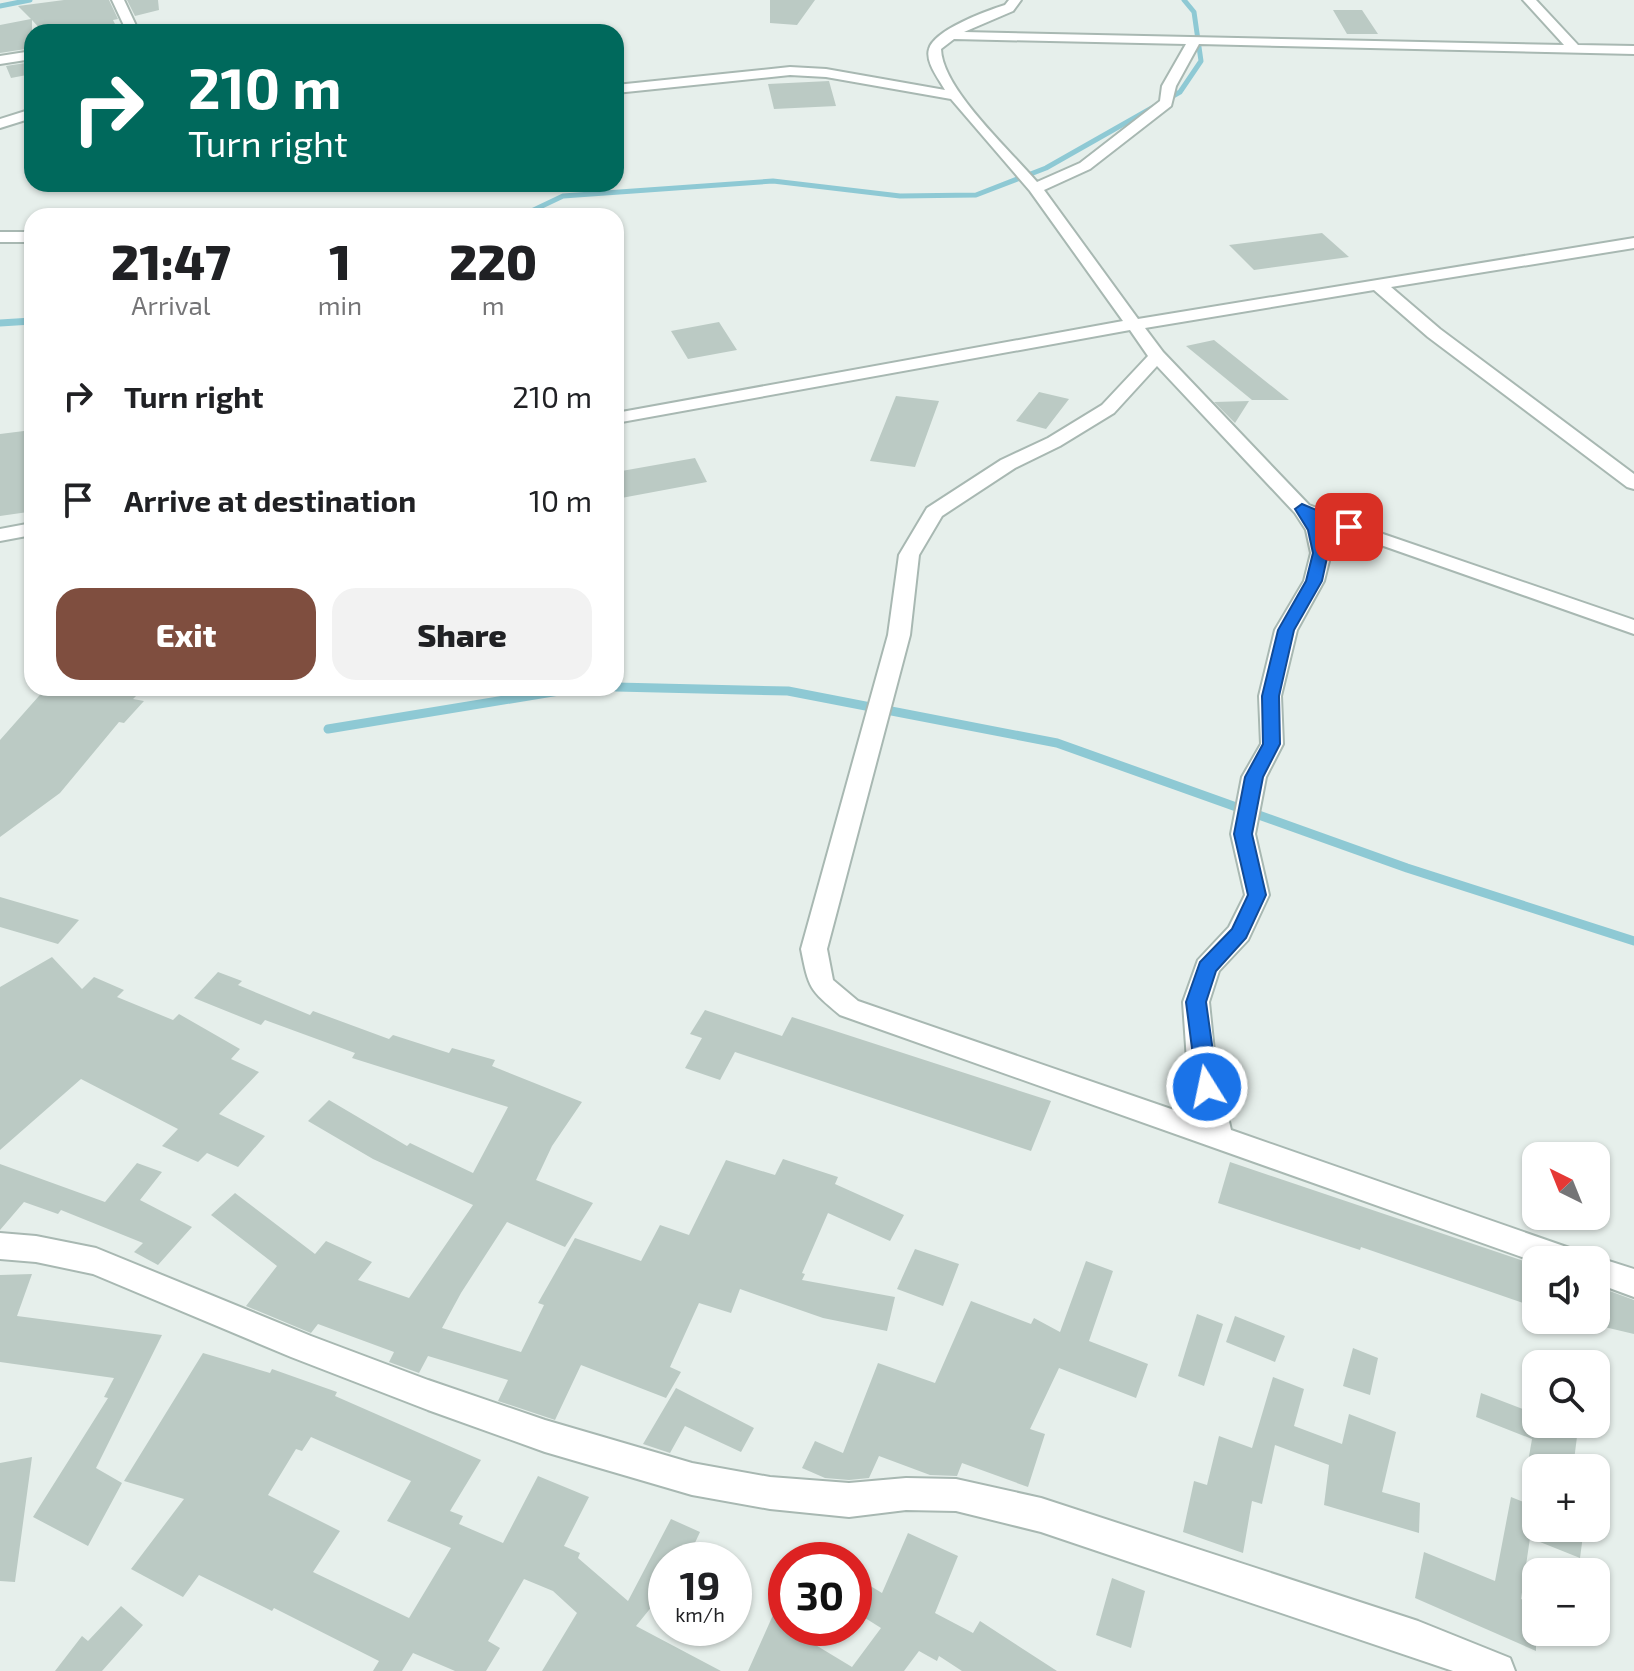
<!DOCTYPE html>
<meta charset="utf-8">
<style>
body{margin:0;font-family:"Exo 2",sans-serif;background:#f2f2f2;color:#202124;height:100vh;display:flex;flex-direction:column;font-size:30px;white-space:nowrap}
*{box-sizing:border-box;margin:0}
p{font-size:26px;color:#757577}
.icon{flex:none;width:44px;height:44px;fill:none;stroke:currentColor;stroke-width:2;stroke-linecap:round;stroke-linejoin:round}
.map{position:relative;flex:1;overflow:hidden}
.side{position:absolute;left:24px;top:208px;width:600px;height:488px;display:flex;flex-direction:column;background:#fff;border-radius:24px;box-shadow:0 2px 6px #0004}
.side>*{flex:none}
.top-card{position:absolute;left:24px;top:24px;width:600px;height:168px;border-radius:24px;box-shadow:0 2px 6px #0004;background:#00695c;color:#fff;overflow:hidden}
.needle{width:52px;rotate:317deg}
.fabs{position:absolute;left:1522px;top:1142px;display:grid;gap:16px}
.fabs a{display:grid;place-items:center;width:88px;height:88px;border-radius:16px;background:#fff;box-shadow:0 2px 6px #0004;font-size:40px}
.speed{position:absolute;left:648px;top:1542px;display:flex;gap:16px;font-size:40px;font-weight:700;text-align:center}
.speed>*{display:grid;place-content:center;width:104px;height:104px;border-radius:50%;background:#fff;box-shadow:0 2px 6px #0004;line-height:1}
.speed small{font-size:20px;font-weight:400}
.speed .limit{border:12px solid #d22;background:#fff;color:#111}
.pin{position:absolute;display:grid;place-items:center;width:68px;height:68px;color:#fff;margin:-34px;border-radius:16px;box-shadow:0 4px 12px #0006}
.me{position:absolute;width:88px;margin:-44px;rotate:350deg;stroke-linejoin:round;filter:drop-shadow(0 0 6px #0008)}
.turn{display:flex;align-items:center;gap:28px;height:168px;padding:0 32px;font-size:36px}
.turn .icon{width:104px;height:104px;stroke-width:2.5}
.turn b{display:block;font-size:56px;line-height:68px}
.eta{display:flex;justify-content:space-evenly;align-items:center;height:136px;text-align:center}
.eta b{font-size:48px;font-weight:800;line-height:56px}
.button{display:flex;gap:16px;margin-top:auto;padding:16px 32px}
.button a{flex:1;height:92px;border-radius:24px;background:#7f4e3f;color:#fff;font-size:32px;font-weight:800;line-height:92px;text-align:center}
.button a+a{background:#f2f2f2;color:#202124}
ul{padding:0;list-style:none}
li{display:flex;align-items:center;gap:24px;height:104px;padding:0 32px}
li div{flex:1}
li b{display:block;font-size:30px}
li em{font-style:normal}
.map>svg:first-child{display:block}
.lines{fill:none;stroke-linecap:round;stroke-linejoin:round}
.stream-far2{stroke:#8ec9d4;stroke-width:5}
.stream-far1{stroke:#8ec9d4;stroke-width:7}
.stream{stroke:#8ec9d4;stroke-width:9}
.building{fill:#bbcac4;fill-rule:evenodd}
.street-casing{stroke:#a8b8b2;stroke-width:4}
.street{fill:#fff;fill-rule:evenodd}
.route{fill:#1a73e8;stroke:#114b97;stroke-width:2}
</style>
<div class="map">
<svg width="1634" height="1671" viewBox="0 0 1634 1671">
<rect width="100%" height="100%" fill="#e6efeb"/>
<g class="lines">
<path class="stream-far2" d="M0 6 30 0
M521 216 563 196 773 181 900 196 976 195 1046 168 1180 92 1201 61 1194 12 1184 0"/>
<path class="stream-far1" d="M0 323 32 321"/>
<path class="stream" d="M616 687 788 691 1057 743 1407 868 1634 941
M328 729 577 688"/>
</g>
<path class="building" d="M64 0H109L118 19 113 20 119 32H43L32 20V48L0 53V25L31 19 18 6Z
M127 0H158L159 10 135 16Z
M770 0H815L797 25 770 23Z
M1333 10H1362L1378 34H1347Z
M32 62V74L11 78 6 66Z
M829 81 836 106 774 109 768 84Z
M1322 233 1349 257 1254 270 1229 245Z
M719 322 737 350 688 359 671 331Z
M1214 340 1289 400H1252L1186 346Z
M1039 392 1069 399 1046 429 1016 421Z
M896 396 939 401 915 467 870 461Z
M1249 401 1235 423 1214 402Z
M32 430V486L28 512 0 516V434Z
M695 458 707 482 616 499V472Z
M46 688H144L133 699 144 701 124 723 119 722 60 793 0 837V740Z
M0 897 79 920 58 944 0 927Z
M52 957 82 989 94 977 124 990 117 997 173 1020 179 1014 240 1049 231 1059 259 1072 219 1114 265 1136 238 1167 207 1153 198 1162 162 1146 178 1129 81 1079 0 1150V987Z
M218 972 242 981 238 985 310 1015 313 1011 389 1039 393 1035 449 1053 452 1048 495 1060 492 1066 582 1102 552 1146 536 1180 593 1203 565 1247 507 1222 461 1293 442 1328 521 1352 544 1305 538 1303 575 1238 641 1261 660 1225 689 1235 726 1160 775 1175 783 1159 838 1177 835 1184 904 1215 890 1241 828 1213 802 1273 805 1274 802 1280 895 1297 887 1331 823 1318 740 1289 731 1313 699 1303 670 1367 681 1372 666 1398 581 1365 555 1420 498 1401 508 1380 428 1356 419 1373 389 1362 394 1352 318 1324 311 1333 246 1306 277 1266 211 1215 235 1193 315 1254 326 1241 372 1262 358 1280 409 1298 473 1205 373 1159 308 1121 329 1100 407 1146 410 1143 473 1173 508 1107 352 1058 355 1053 265 1020 261 1025 194 998Z
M705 1010 782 1036 792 1017 1051 1101 1031 1151 735 1052 720 1080 685 1068 702 1038 690 1034Z
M1230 1162 1536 1265 1532 1306 1361 1247 1360 1250 1218 1203Z
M137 1163 162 1172 140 1200 192 1227 158 1265 134 1252 143 1243 61 1210 58 1214 24 1202 0 1230V1164L105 1202Z
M915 1249 959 1264 943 1306 897 1289Z
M1086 1261 1113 1271 1089 1341 1148 1364 1136 1398 1059 1368 1030 1429 1045 1434 1028 1487 962 1463 957 1476 930 1475 879 1456 869 1478 849 1480 825 1478 802 1468 815 1441 843 1453 878 1363 935 1383 971 1301 1031 1324 1034 1318 1060 1332Z
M32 1274 17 1316 162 1335 96 1468 122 1483 88 1546 33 1517 108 1398 104 1397 114 1378 0 1362V1275Z
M1596 1286 1634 1300V1334L1596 1325Z
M1197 1314 1223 1324 1204 1386 1178 1376Z
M1235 1316 1285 1336 1275 1362 1226 1342Z
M1353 1348 1378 1358 1370 1395 1343 1386Z
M203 1353 270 1373 272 1369 337 1392 335 1396 481 1460 450 1511 463 1516 459 1524 503 1543 538 1476 589 1497 564 1546 580 1553 578 1558 628 1601 671 1519 700 1532 687 1560H666V1589L636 1626 721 1671H542L577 1613 553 1591 524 1579 488 1641 500 1648 486 1671H455L413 1653 402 1671H373L379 1661 274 1608 272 1611 199 1575 183 1597 131 1569 184 1499 124 1481ZM311 1437 411 1481 387 1521 451 1548 409 1618 313 1572 340 1531 268 1495 296 1449 302 1451Z
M1273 1377 1304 1389 1294 1426 1342 1444 1349 1414 1396 1432 1382 1492 1420 1503 1419 1533 1324 1505 1329 1465 1275 1445 1262 1504 1252 1501 1243 1553 1183 1532 1194 1481 1207 1485 1219 1436 1252 1448Z
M676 1388 754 1428 741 1452 685 1426 670 1453 643 1444Z
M1481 1393 1536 1414V1424H1564L1578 1429 1573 1468H1527L1532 1439 1476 1417Z
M32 1457 15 1582 0 1581V1463Z
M1511 1497 1536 1507V1528H1584L1580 1558 1530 1538 1521 1599 1536 1605V1651L1415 1598 1424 1552 1495 1581Z
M908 1533 958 1556 935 1613 973 1633 980 1621 1057 1671H962L939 1656 937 1661 919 1651 904 1671H748L773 1615 786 1621V1628H801L812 1633 809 1641 852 1667 881 1628 854 1611V1576L882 1593Z
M1112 1578 1145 1591 1131 1648 1096 1635Z
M121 1606 143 1625 102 1671H55L82 1636 88 1641Z"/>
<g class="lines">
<defs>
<path id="street" d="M112 0H124L139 32H127Z
M1009 0H1021L1013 11 964 32 1564 45 1523 0H1536L1578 45 1634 46V54L1199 44 1176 86 1171 106 1090 169 1044 190 1138 319 1634 238V248L1391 287 1440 329 1634 474V489L1627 487 1428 337 1374 290 1145 328 1163 352 1309 505 1380 533 1634 620V634L1321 524 1331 553 1324 581 1297 630 1281 696 1283 744 1266 777 1255 834 1269 895 1248 940 1219 971 1209 1002 1215 1061 1231 1130 1578 1251 1582 1260 1536 1262 840 1015C809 989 809 989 801 949L888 635 899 555 927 508 1001 460 1048 438 1102 405 1148 356 1130 330 616 423V413L1123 321 1030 191 951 99 826 77 790 75 616 93V85L790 67 826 69 945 90C939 79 925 62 929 49 934 30 986 11 1005 5ZM954 39 1186 44 1162 86 1160 101 1080 163 1037 182C1011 151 942 89 941 49ZM1157 366 1295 513 1306 530 1311 553 1304 581 1275 630 1259 696 1261 744 1242 777 1231 834 1245 895 1229 927 1198 960 1183 1002 1187 1061 1200 1119 858 1001 833 980 827 949 910 635 919 555 942 516 1015 468 1060 446 1114 413Z
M32 51V59L0 64V56Z
M32 109V118L0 128V119Z
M0 232H32V242H0Z
M32 523V535L0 541V529Z
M0 1233 36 1236 96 1248 311 1336 428 1380 545 1420 692 1463 770 1477 849 1483 906 1478 956 1479 1041 1498 1418 1621 1510 1658 1515 1671H1453L1041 1532 956 1511 906 1510 849 1517 770 1509 692 1495 545 1452 428 1410 291 1357 93 1274 36 1262 0 1259Z
M1596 1257 1634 1269V1297L1596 1283V1260H1587Z"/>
</defs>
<use href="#street" class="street-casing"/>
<use href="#street" class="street"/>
</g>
<path class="route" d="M1302 504 1357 527 1349 532 1317 520 1323 530 1328 553 1322 581 1294 630 1279 696 1280 744 1263 777 1252 834 1266 895 1246 938 1216 971 1206 1002 1218 1087 1215 1093 1207 1096 1200 1093 1197 1087 1186 1002 1200 962 1232 929 1248 895 1234 834 1245 777 1263 744 1262 696 1278 630 1306 581 1313 553 1308 530 1295 509Z"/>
</svg>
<div class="fabs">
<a><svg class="needle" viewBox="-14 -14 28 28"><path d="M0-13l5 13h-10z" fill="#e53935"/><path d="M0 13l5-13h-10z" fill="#757577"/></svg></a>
<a><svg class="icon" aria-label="sound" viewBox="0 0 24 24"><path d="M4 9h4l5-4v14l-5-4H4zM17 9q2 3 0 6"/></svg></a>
<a><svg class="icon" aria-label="search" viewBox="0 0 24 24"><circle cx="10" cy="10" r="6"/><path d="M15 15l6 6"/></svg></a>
<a>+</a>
<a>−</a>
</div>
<div class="speed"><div>19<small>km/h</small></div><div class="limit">30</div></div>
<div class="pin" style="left:1349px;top:527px;background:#d93025"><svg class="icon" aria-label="arrive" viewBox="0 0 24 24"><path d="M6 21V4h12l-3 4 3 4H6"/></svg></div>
<svg class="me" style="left:1207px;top:1087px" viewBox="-20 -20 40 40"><circle r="17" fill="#1a73e8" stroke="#fff" stroke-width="3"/><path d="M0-11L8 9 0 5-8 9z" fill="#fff"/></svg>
<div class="top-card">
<div class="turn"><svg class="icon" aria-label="right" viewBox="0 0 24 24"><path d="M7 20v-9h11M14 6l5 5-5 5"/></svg><div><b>210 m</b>Turn right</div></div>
</div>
<section class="side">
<div class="eta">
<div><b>21:47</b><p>Arrival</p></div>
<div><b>1</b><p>min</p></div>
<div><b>220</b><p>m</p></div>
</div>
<ul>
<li><svg class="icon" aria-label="right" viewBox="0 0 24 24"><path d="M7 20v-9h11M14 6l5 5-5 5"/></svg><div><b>Turn right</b></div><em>210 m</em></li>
<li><svg class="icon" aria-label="arrive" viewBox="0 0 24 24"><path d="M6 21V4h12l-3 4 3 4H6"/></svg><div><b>Arrive at destination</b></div><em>10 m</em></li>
</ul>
<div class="button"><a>Exit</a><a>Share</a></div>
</section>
</div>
